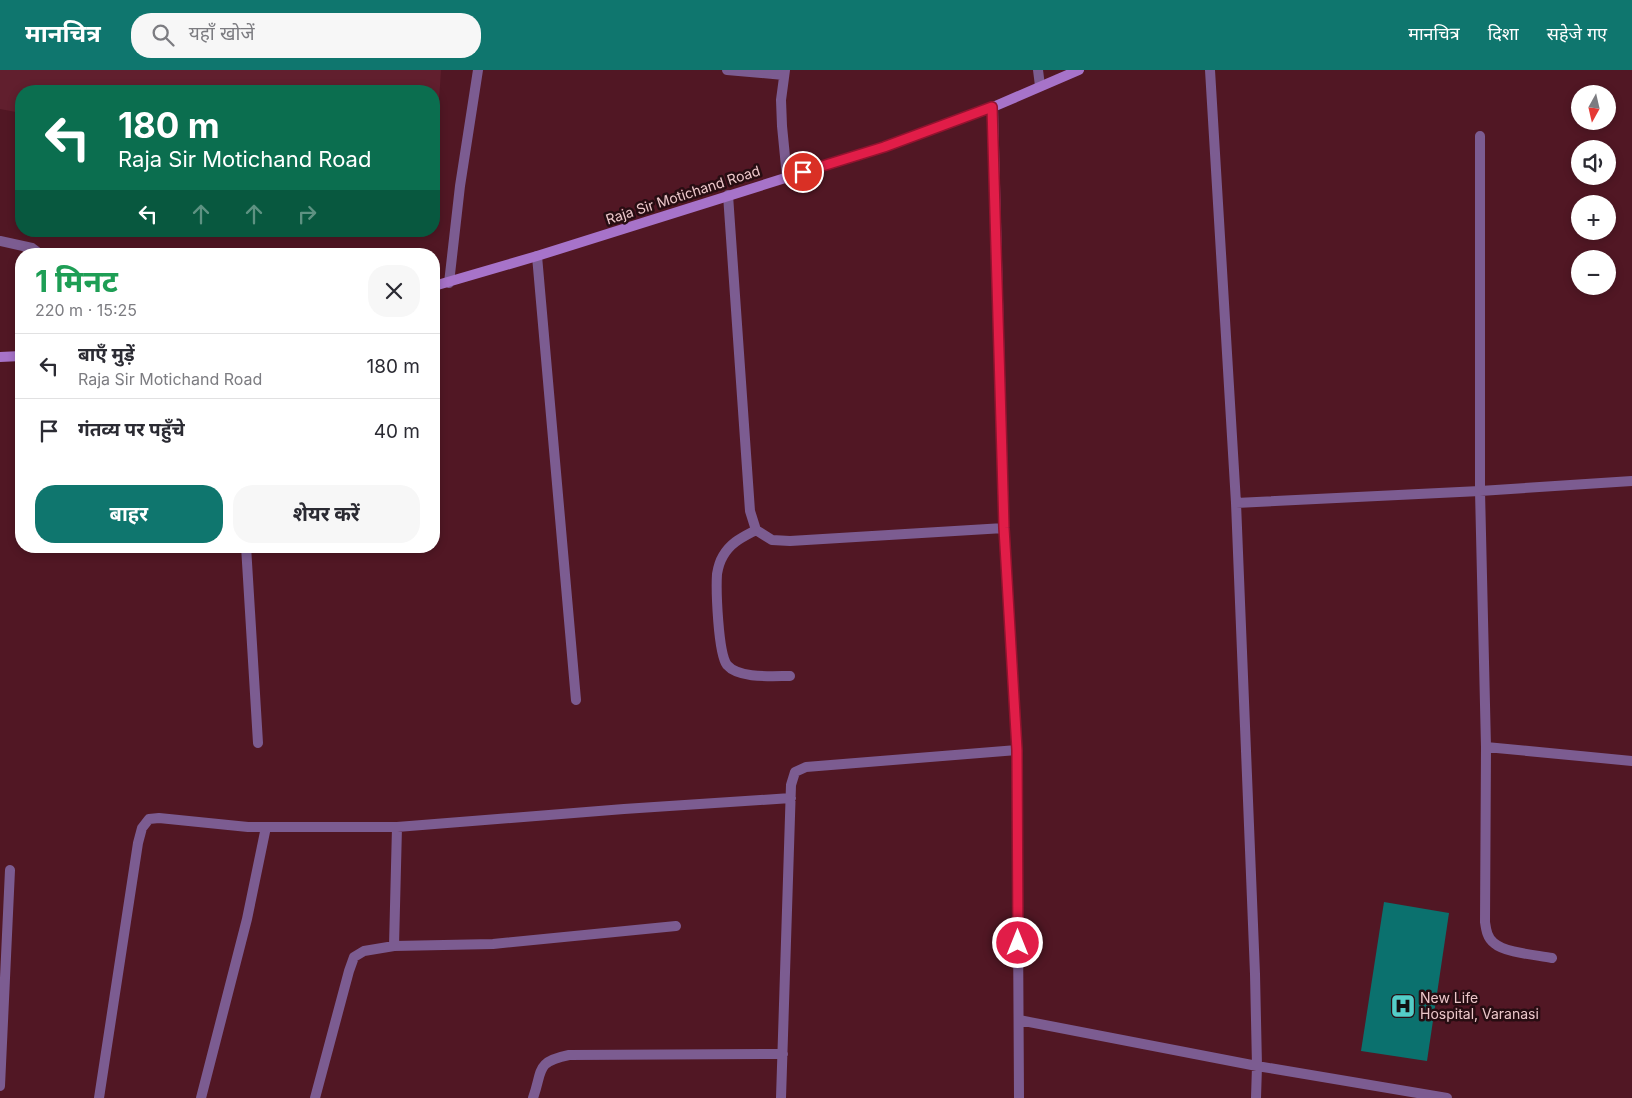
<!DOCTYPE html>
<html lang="hi">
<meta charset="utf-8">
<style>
body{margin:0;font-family:Inter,"Noto Sans Devanagari",sans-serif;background:#f7f7f7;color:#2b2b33;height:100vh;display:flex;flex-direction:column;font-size:19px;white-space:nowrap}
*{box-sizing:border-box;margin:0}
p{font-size:16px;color:#7c7c81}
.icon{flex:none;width:28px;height:28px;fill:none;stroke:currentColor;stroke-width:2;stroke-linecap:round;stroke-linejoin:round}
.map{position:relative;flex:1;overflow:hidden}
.sheet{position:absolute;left:15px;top:178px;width:425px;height:305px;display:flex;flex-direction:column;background:#fff;border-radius:20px;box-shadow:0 2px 8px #0003}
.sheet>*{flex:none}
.top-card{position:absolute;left:15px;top:15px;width:425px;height:152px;border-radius:20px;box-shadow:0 2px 8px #0003;background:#0b6e4f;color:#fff;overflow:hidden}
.needle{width:32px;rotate:188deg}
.buttons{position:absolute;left:1571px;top:15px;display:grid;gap:10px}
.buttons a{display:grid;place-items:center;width:45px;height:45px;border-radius:50%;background:#fff;box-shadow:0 2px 8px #0003;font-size:25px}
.pin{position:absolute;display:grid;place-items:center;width:42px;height:42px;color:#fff;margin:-21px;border:2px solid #fff;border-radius:50%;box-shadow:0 1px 5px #0007}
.me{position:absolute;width:55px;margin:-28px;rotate:0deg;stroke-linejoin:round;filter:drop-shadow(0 0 4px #0008)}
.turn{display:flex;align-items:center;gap:18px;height:105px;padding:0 20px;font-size:22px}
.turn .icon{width:65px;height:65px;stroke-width:2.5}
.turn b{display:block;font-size:35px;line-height:42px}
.lanes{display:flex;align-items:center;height:48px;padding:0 20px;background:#0003;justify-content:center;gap:25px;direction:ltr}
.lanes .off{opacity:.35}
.round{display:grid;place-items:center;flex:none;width:52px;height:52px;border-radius:20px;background:#f7f7f7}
.overview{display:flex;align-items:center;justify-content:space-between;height:85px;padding:0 20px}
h1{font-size:30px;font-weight:700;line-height:38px;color:#1e9e55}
.button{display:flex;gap:10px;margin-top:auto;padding:10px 20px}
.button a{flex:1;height:58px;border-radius:20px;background:#0f766e;color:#fff;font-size:20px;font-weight:700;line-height:58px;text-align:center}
.button a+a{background:#f7f7f7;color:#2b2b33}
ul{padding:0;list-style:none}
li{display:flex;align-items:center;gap:15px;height:65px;padding:0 20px;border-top:1px solid #e1e1e2}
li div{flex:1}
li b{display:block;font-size:19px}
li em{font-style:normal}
header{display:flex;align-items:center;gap:30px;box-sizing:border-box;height:70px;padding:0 25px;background:#0f766e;color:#fff}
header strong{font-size:24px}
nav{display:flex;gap:28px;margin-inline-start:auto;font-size:18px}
.search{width:350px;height:45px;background:#f7f7f7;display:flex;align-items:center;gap:12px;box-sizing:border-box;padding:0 18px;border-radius:20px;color:#7c7c81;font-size:19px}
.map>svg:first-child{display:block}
.built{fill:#611f2e}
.building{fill:#0b716e}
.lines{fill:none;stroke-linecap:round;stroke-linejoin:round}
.street{stroke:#7c5c91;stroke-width:10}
.secondary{stroke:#a773c9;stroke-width:10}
.route-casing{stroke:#92132f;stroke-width:12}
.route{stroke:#e11d48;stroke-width:9}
.labels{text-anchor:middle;stroke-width:5;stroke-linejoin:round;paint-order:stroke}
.street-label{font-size:14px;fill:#ecc7ca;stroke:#270d12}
.poi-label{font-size:14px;fill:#ecc7ca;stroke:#270d12;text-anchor:start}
</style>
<header>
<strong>मानचित्र</strong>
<div class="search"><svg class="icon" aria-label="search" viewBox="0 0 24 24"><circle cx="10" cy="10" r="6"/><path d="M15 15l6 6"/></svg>यहाँ खोजें</div>
<nav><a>मानचित्र</a><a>दिशा</a><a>सहेजे गए</a></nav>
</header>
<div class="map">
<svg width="1632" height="1028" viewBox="0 0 1632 1028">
<rect width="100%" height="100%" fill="#511724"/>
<path class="built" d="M0 0H441L434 109V21H21V43L0 39Z"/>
<path class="building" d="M1384 832 1449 843 1427 991 1361 981Z"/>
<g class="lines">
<path class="street" d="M727 0 784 5
M785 0 781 30 782 56 787 107
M1038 0 1040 16
M1210 0 1236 433 1255 904 1257 996 1256 1028
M993 37 1004 458 1017 680 1019 1028
M1480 66V421L1486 677 1485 852C1486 859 1487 868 1494 873 1505 883 1537 885 1552 888
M728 125 750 441 756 460 772 470 790 471 1004 458
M0 171 32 178 40 184
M537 186 576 630
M449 213 460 116 478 0
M1236 433 1480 421 1632 411
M756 460C743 467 731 472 723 486 720 491 718 498 717 504 716 520 718 583 727 595 739 609 773 606 790 606
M246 476 258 673
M1486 677 1632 691
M394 876 397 757
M1019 950 1257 996 1447 1028
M0 1016 10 800
M99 1028 138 773 142 758 149 749 159 748 248 757H397L624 739 791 728
M201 1028 247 849 266 757
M315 1028 349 901 354 887 364 881 394 876 493 874 676 856
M533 1028C543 1000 535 992 569 985L783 984
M781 1028 791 715 795 702 806 697 1017 680"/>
<path class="secondary" d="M434 216 537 186 884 77 993 37 1079 0
M0 287 21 286"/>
</g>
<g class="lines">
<defs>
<path id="route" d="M803 102 884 77 992 37 1004 458 1017 680 1018 873"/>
</defs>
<use href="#route" class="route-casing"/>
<use href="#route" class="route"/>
</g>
<defs>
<symbol id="hospital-square" viewBox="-11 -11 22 22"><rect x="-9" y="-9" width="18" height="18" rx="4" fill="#54cdc8" stroke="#270d12"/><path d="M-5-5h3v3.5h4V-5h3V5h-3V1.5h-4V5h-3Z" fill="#111"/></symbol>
</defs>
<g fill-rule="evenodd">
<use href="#hospital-square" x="1389" y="922" width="28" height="28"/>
</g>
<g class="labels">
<g class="street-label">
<text transform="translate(683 125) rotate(-18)" y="5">Raja Sir Motichand Road</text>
</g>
<g class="poi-label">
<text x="1420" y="933">New Life<tspan x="1420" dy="16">Hospital, Varanasi</tspan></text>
</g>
</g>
</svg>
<div class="buttons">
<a><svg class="needle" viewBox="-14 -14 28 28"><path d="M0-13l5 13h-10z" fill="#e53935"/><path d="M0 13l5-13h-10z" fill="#7c7c81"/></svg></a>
<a><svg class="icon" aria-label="sound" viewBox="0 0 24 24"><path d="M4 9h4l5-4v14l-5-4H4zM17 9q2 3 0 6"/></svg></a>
<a>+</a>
<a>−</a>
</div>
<div class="pin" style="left:803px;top:102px;background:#d93025"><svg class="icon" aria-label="arrive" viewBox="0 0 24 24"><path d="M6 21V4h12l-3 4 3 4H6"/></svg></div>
<svg class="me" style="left:1018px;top:873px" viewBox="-20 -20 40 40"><circle r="17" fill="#e11d48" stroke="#fff" stroke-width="3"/><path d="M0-11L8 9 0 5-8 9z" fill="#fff"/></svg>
<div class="top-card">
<div class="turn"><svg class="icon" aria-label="left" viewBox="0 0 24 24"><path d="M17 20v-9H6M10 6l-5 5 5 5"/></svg><div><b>180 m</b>Raja Sir Motichand Road</div></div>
<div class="lanes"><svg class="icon" aria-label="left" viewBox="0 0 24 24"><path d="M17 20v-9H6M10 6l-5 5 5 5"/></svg><svg class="icon off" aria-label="ahead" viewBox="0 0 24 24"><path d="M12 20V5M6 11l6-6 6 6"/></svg><svg class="icon off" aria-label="ahead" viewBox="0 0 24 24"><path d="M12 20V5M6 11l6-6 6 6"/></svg><svg class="icon off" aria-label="right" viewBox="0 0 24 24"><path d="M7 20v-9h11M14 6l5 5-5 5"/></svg></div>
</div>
<section class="sheet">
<div class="overview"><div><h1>1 मिनट</h1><p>220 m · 15:25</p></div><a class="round"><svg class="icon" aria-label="close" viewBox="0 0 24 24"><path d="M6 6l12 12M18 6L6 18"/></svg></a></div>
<ul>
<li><svg class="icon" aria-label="left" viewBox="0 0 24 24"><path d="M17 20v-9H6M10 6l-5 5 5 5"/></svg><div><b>बाएँ मुड़ें</b><p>Raja Sir Motichand Road</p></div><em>180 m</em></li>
<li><svg class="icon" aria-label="arrive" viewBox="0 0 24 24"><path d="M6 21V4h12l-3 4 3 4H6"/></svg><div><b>गंतव्य पर पहुँचे</b></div><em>40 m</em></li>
</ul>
<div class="button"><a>बाहर</a><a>शेयर करें</a></div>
</section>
</div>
